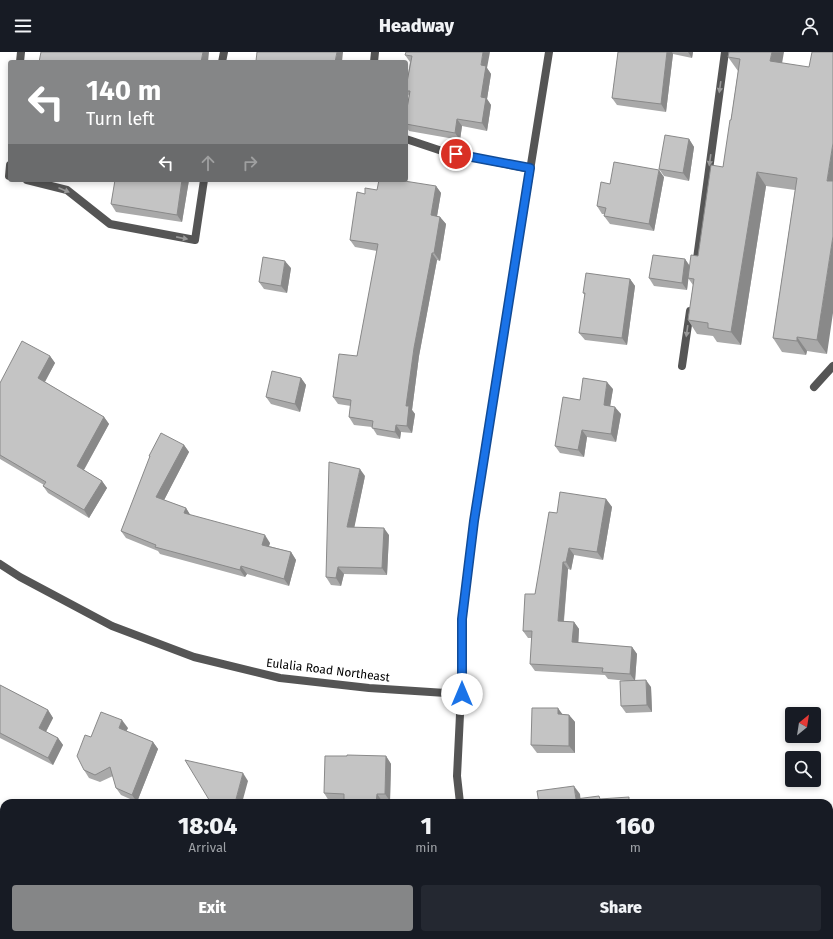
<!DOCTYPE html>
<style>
body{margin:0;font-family:"Fira Sans",sans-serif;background:#242831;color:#f1f3f6;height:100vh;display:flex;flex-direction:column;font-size:15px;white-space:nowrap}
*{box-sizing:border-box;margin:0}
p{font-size:13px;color:#9ea1a6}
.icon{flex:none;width:22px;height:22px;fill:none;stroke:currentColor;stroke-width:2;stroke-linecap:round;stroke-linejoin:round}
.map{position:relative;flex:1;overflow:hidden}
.panel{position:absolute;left:0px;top:747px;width:833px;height:140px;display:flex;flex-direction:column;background:#171b24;border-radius:12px 12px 0 0;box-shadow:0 2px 6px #0003}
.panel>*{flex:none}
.hud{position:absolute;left:8px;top:8px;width:400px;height:122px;border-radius:4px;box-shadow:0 2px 6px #0003;background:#858687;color:#fff;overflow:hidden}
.needle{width:26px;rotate:30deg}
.buttons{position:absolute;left:785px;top:655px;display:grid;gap:8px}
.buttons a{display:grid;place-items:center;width:36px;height:36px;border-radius:4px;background:#171b24;box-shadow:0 2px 6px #0003;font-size:20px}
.pin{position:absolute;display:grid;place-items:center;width:34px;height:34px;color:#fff;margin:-17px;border:2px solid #fff;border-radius:50%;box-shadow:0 1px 4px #0007}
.me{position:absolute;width:44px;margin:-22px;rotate:0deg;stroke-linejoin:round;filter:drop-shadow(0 0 3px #0008)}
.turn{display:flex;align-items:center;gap:14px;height:84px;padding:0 12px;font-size:18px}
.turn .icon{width:52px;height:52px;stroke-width:2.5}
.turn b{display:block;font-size:28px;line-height:34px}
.lanes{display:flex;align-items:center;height:38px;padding:0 12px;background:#0003;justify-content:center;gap:20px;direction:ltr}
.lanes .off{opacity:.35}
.eta{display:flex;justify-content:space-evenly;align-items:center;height:68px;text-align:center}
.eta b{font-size:24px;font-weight:800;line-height:28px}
.cta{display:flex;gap:8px;margin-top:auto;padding:8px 12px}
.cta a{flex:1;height:46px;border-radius:4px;background:#858687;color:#fff;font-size:16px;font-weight:800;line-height:46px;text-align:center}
.cta a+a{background:#242831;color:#f1f3f6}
header{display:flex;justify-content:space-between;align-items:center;height:52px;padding:0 12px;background:#171b24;font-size:18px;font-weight:800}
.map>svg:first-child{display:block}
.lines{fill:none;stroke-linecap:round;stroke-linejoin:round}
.service{stroke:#555;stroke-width:8}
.minor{stroke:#555;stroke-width:8}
.wall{fill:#a9a9a9}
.shaded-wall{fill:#898989}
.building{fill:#c4c4c4;stroke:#898989}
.oneway{fill:#999}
.route-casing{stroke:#114b97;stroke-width:10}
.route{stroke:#1a73e8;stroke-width:7}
.labels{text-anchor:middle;stroke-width:3;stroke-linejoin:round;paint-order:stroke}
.street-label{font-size:12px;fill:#000;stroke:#fff}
</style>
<header><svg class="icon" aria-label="menu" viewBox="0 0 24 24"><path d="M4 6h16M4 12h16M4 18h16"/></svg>Headway<svg class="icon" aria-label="person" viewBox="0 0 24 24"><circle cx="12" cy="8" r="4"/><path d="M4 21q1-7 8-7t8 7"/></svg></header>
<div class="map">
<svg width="833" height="887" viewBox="0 0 833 887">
<rect width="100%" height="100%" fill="#fff"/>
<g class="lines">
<path class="service" d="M20 10 21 0
M222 10 224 0
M374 10 375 0
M406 87 442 99 530 117
M10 113 9 124H10
M27 128 67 138 110 172 195 188 204 128
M696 214 725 0
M682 314 690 259
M814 335 833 314"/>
<path class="minor" d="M0 512 20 525 112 574 194 605 280 626 369 636 461 642
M460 751 457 724 461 642 462 567 476 455 549 0
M479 883 480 887"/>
</g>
<path class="wall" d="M618 0H693L692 6 673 2 666 60 617 53 612 46Z
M405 3 487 16 491 22 487 47 491 53 487 79 462 74 460 88 409 79 406 74V62L409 44 406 39V35L410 10Z
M728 5 782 11 827 302 807 299 806 303 782 300 773 286 795 138 766 134 741 293 717 290 713 284 697 282 688 268 693 233 688 226 687 238 654 234 649 226 685 207 690 214 698 204 723 115 731 68 738 19Z
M689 87 694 95 689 129 664 124 659 117Z
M664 125 654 179 610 172 604 164 605 162H602L597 154 610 132Z
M109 128H189L182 170 116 160 111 152 115 129Z
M436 134 441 141 437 164 440 165 446 172 440 209 437 208 419 304 412 358 415 362 412 381 401 380 400 387 377 383 372 375 354 373 349 365 351 354 338 352 333 345 357 304 377 199 355 195 350 188 365 142 377 138Z
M291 216 287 241 264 237 259 230Z
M630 227 635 234 627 293 585 288 579 281 585 243 583 241Z
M50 304 55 311 45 330 104 365 109 372 84 418 102 429 107 436 89 466 48 441 43 434 44 433 0 407V331Z
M301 326 306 333 300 360 271 352 266 345Z
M613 337 610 354 621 362 616 390 587 385 584 405 560 401 555 394 580 348Z
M184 393 189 400 164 448 186 456 190 463 270 491 269 494 291 500 296 508 289 534 247 522 245 525 160 502 158 499 126 486 121 479 150 405 149 404Z
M365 424 354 475 389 483 387 523 344 522 341 534 331 533 326 525Z
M606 447 612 455 603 508 574 503 571 518 568 517 564 569 574 570 579 577 578 591 632 595 637 602 635 628 651 635 652 660 626 661 621 654 628 629 608 627 605 623 535 619 530 612 532 586H528L523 579 535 542 557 461Z
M0 633 48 658 53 666 46 680 58 686 63 693 53 713 0 686Z
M563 662 569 663 575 670V701H537L531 693Z
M128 676 126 679 153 690 158 697 137 750 121 743 116 736 113 724 100 730 89 726 84 718 91 685Z
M386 704 391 712 390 749H329L324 741Z
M564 883H570L565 885Z"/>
<path class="shaded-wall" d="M203 0H209L208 10H201Z
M337 0H343L342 10H335Z
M483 0H490L487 16 491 22 487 47 491 53 487 79 482 71 481 13Z
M667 0H672L673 2 666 60 661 52Z
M688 0H693L692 6Z
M772 0H784L780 23 770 9Z
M457 67 462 74 460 88 455 81Z
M689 87 694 95 689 129 683 121Z
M833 91V137L827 129Z
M659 118 664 125 654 179 649 172Z
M757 120 766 134 741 293 731 280Z
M182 128H189L182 170 177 163Z
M436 134 441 141 436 170 431 163Z
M440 165 446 172 440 209 434 201Z
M833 184V261L827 302 817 288Z
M432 201 437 208 419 304 412 358 415 362 412 381 407 374 406 354 414 296Z
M685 207 690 215 687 238 682 231Z
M285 209 291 216 287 241 281 234Z
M630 227 635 234 627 293 622 286Z
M797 285 807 299 806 303 797 289Z
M50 304 55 311 43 333 38 326Z
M301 326 306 333 300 360 295 352Z
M607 330 613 337 609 361 604 353Z
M615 355 621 362 616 390 611 382Z
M104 365 109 372 82 421 77 414Z
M396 373 401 380 400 387 395 380Z
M582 378 587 385 584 405 578 398Z
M184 393 189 400 162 452 156 445Z
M360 417 365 424 353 482 347 475Z
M102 429 107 436 89 466 84 458Z
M606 447 612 455 603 508 597 500Z
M186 456 191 464 184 461Z
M384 476 389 483 387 523 382 516Z
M265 483 270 491 267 500 262 493Z
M569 496 574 503 571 518 566 510Z
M291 500 296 508 289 534 284 527Z
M563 510 568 517 563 576 558 569Z
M241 514 247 522 245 525 240 518Z
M338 515 344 522 341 534 336 526Z
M574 570 579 577 578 598 572 590Z
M632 595 637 602 635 629 630 622Z
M646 628 651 635 652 660 647 653Z
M558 656 563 663 558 662Z
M48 658 53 666 44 683 39 676Z
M569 663 575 670V701L569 694Z
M122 668 128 676 124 684 119 676Z
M58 686 63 693 53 713 48 706Z
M153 690 158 697 137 750 132 743Z
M386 704 391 712 390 749 385 742Z
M243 721 248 729 242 751H235Z
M574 734 580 742 581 751 576 747Z
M377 742 382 749V751H376Z
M35 883H41V887H34Z
M181 883H185V887H182Z
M400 883H404L405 887H401Z"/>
<path class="building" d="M41 0H203L201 10H39Z
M257 0H337L335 10H261L256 9Z
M406 0H483L481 13 486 14 481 45 486 46 482 71 457 67 455 81 406 72V62L410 39H406V35L412 4 405 3Z
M618 0H667L661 52 612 46Z
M729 0H772L770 9 809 15 812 0H833V91L827 129H833V184L817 288 797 285V289L773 286 797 126 757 120 731 280 708 276V271L688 268 694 227 688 226 691 203 698 204 711 113 723 115 730 68H731L740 7 728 5Z
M665 83 689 87 683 121 659 117Z
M614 110 659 118 649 172 604 164 606 156 597 154 601 130 610 132Z
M115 128H182L177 163 111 152Z
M379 128H398L436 134 431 163 440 165 434 201H432L414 296 406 354H409L407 374 396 373 395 380 372 376 373 369 349 365 351 348 333 345 339 302 357 304 378 192 350 188 357 140 365 142V136L377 138Z
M653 203 685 207 682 231 649 226Z
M263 205 285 209 281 234 259 230Z
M586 221 630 227 622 286 579 281 585 241H583Z
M22 289 50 304 38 326 104 365 77 414 102 429 84 458 43 434 46 430 0 403V331Z
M272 319 301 326 295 352 266 345Z
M583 326 607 330 604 353 615 355 611 382 582 378 578 398 555 394 563 345 580 348Z
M161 381 184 393 156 445 186 456 184 461 265 483 262 493 291 500 284 527 241 514 240 518 155 495 156 493 121 479 150 404H149Z
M329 410 360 417 347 475 384 476 382 516 338 515 336 526 326 525Z
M560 440 606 447 597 500 569 496 566 510H563L558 569 574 570 572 590 632 595 630 622 602 620 603 616 530 612 532 579H523L525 542H535L549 460 557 461Z
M646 628 647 653 621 654 620 629Z
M0 633 48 658 39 676 58 686 48 706 0 681Z
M532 656H558V662L569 663V694L531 693Z
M101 660 122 668 119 676 153 690 132 743 116 736 110 715 95 723 84 718 77 704 85 683 91 685Z
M347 703 386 704 385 742H377L376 751H344V742L324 741 325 704H347Z
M185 708 243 721 235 751H211Z
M574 734 576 747 599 744 600 747 629 745V748H631V751H539L537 739Z
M833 853V887H722L733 883H829V854Z
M5 883H35L34 887H4Z
M150 883H181L182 887H151Z
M353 883H400L401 887H354Z"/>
<defs><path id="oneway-solid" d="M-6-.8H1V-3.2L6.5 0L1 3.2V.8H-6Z"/></defs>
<g class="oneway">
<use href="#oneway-solid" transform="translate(720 35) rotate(98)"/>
<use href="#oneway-solid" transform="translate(710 108) rotate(98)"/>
<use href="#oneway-solid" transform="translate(64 138) rotate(23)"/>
<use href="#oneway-solid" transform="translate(182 186) rotate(11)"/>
<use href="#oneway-solid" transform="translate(687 279) rotate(98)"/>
</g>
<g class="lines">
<defs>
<path id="route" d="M456 102 530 116 474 469 462 567V642"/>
</defs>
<use href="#route" class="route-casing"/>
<use href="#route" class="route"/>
</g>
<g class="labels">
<g class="street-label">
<text transform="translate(328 618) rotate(7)" y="4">Eulalia Road Northeast</text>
</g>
</g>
</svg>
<div class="buttons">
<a><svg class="needle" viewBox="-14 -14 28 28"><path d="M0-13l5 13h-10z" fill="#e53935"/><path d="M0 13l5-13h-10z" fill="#9ea1a6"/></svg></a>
<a><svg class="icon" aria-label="search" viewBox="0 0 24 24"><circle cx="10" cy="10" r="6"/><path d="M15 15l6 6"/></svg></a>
</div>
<div class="pin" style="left:456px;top:102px;background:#d93025"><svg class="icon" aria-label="arrive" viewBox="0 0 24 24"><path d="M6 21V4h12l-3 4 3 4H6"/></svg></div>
<svg class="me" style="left:462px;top:642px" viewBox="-20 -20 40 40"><circle r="19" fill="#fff"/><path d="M0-13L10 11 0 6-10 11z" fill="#1a73e8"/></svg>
<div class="hud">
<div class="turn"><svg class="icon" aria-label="left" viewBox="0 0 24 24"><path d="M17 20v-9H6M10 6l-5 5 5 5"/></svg><div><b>140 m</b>Turn left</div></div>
<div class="lanes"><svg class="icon" aria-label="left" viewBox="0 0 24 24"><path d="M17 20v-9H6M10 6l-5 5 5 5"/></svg><svg class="icon off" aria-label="ahead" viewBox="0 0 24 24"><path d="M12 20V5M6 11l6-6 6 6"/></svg><svg class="icon off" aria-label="right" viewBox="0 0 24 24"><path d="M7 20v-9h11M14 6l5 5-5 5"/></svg></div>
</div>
<section class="panel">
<div class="eta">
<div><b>18:04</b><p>Arrival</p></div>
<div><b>1</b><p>min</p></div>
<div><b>160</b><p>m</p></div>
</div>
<div class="cta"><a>Exit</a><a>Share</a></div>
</section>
</div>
